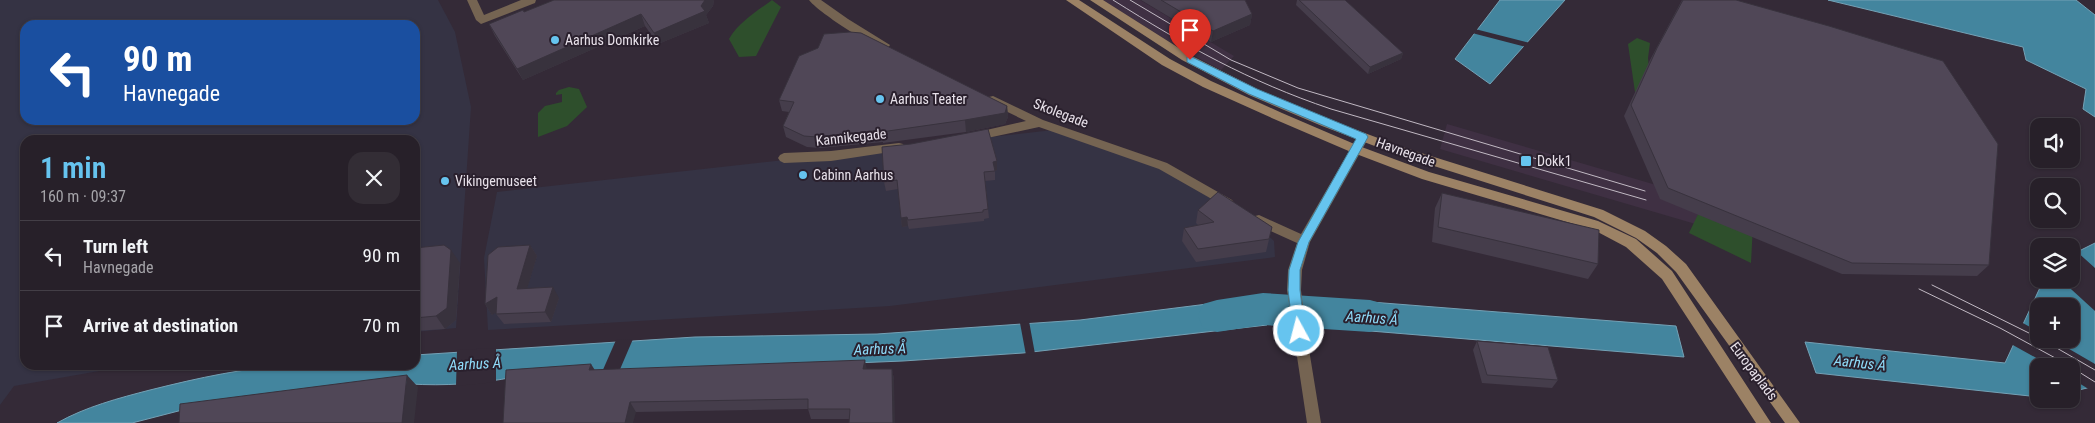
<!DOCTYPE html>
<meta charset="utf-8">
<style>
body{margin:0;font-family:"Roboto Condensed",sans-serif;background:#332d35;color:#f1f3f6;height:100vh;display:flex;flex-direction:column;font-size:19px;white-space:nowrap}
*{box-sizing:border-box;margin:0}
p{font-size:16px;color:#a4a3a8}
.icon{flex:none;width:28px;height:28px;fill:none;stroke:currentColor;stroke-width:2;stroke-linecap:round;stroke-linejoin:round}
.map{position:relative;flex:1;overflow:hidden}
.side{position:absolute;left:20px;top:135px;width:400px;height:235px;display:flex;flex-direction:column;background:#272029;border-radius:15px;box-shadow:0 1px 4px #0004,0 0 0 1px #433e46}
.side>*{flex:none}
.top-card{position:absolute;left:20px;top:20px;width:400px;height:105px;border-radius:15px;box-shadow:0 1px 4px #0004,0 0 0 1px #433e46;background:#1a4fa0;color:#fff;overflow:hidden}
.buttons{position:absolute;left:2030px;top:118px;display:grid;gap:10px}
.buttons a{display:grid;place-items:center;width:50px;height:50px;border-radius:10px;background:#272029;box-shadow:0 1px 4px #0004,0 0 0 1px #433e46;font-size:25px}
.pin{position:absolute;display:grid;place-items:center;width:42px;height:42px;color:#fff;margin:-51px -21px;border-radius:50% 50% 50% 0;rotate:-45deg;box-shadow:0 0 5px #0007}
.pin .icon{rotate:45deg}
.me{position:absolute;width:55px;margin:-28px;rotate:353deg;stroke-linejoin:round;filter:drop-shadow(0 0 4px #0008)}
.turn{display:flex;align-items:center;gap:18px;height:105px;padding:0 20px;font-size:22px}
.turn .icon{width:65px;height:65px;stroke-width:2.5}
.turn b{display:block;font-size:35px;line-height:42px}
.round{display:grid;place-items:center;flex:none;width:52px;height:52px;border-radius:15px;background:#332d35}
.head{display:flex;align-items:center;justify-content:space-between;height:85px;padding:0 20px}
h1{font-size:30px;font-weight:600;line-height:38px;color:#66c4ef}
ul{padding:0;list-style:none}
li{display:flex;align-items:center;gap:15px;height:70px;padding:0 20px;border-top:1px solid #433e46}
li div{flex:1}
li b{display:block;font-size:19px}
li em{font-style:normal}
.map>svg:first-child{display:block}
.commercial{fill:#353344;fill-rule:evenodd}
.built{fill:#3f3043}
.green{fill:#2e4f2c}
.water{fill:#43859e;stroke:#74a1b5;fill-rule:evenodd}
.pier{fill:#342a37}
.lines{fill:none;stroke-linecap:round;stroke-linejoin:round}
.river{fill:#43859e;fill-rule:evenodd}
.street{fill:#756452;fill-rule:evenodd}
.secondary{fill:#9c8265;fill-rule:evenodd}
.tram{stroke:#c1b9c3;stroke-width:1}
.wall{fill:#453d4b}
.shaded-wall{fill:#38323d}
.building{fill:#504757;stroke:#38323d}
.route{fill:#66c4ef;stroke:#427f9b}
.poi-dot{fill:#66c4ef;stroke:#2a202d;stroke-width:2}
.labels{text-anchor:middle;stroke-width:4;stroke-linejoin:round;paint-order:stroke}
.poi-label{font-size:14px;fill:#e8e1ea;stroke:#2a202d;text-anchor:start}
.street-label{font-size:14px;fill:#e8e1ea;stroke:#2a202d}
.water-label{font-size:15px;font-style:italic;fill:#8fdbf9;stroke:#2a202d}
</style>
<div class="map">
<svg width="2095" height="423" viewBox="0 0 2095 423">
<rect width="100%" height="100%" fill="#342a37"/>
<path class="commercial" d="M0 0H438L455 32 471 107 456 328 415 332V140H25V365H133L14 386 0 405ZM25 25H415V120H25Z
M1053 130 1159 166 1261 229 1274 241 1275 257 890 306 488 330 484 258 497 192Z"/>
<path class="built" d="M1103 0H1140L1234 56 1221 70 1181 49Z
M1447 124 1718 203 1716 230 1440 149Z"/>
<path class="green" d="M772 0 781 7 756 56 739 57 729 39C739 22 756 12 772 0Z
M1637 38 1650 43 1648 58 1650 80 1642 92H1635L1628 44Z
M569 87 579 89 587 107 567 126 538 137V113L545 106 562 102V94L556 95V93L559 90Z
M1700 210 1753 225 1751 263 1689 233Z"/>
<path class="water" d="M1500 0H1565L1490 84 1455 59Z
M1828 0H2076L2095 15V117L2083 109 2086 89 2026 60 2023 47Z
M2095 243V386L2071 392V366H2039V397L1816 373 1805 342 2005 363 2044 279H2071V255ZM2039 306H2071V339H2039Z
M1263 297 1267 325 1023 353 903 361 514 377C480 384 444 386 410 384L190 408 132 423H57C85 407 119 398 150 390 198 378 247 367 297 365 336 363 376 365 415 365V355L695 337 877 334 1080 320Z
M1320 298 1676 326 1684 357 1322 327Z"/>
<path class="pier" d="M1475 29 1530 43 1526 47 1472 33Z
M2075 250 2095 268V311L2060 279H2071V252Z
M1029 321 1035 354 1026 355 1020 323Z
M2021 322 2039 332V339H2052L2095 364V388L2090 390 2071 378V366H2051L2011 344Z
M633 339 618 374 602 372 616 340Z
M496 348V382L456 386 457 350Z"/>
<g class="lines">
<path class="river" d="M1263 293 1370 300 1384 304 1389 316 1384 328 1370 332 1263 325 1217 332 1203 328 1198 316 1203 304 1217 300Z"/>
<path class="street" d="M467 0H477L484 15 521 0H536L535 3 481 24 476 20Z
M809 0H821L848 19 890 45 888 48C876 51 817 11 809 0Z
M993 96 1043 120 1167 163 1232 200 1234 203 1232 206H1224L1159 169 1039 127 973 141 969 140 967 137 969 134 1026 121 989 103 987 100 989 97Z
M1363 133 1369 137 1310 242 1302 270 1301 290 1306 331 1321 423H1307L1287 290 1288 270 1297 243 1255 224 1253 220 1255 216 1259 215 1301 234 1359 134Z
M899 143 903 144 905 147 903 150 831 161 784 163 780 161 778 158 780 155 784 153 831 151Z"/>
<path class="secondary" d="M1066 0H1079L1170 59 1211 81 1282 113 1359 146 1429 172 1598 221 1636 239 1672 271 1771 423H1756L1662 279 1626 247 1594 230 1422 179 1351 152 1274 119 1203 87 1162 65Z
M1090 0H1103L1190 55 1257 89 1330 120 1402 147 1603 210 1645 231 1666 246 1686 264 1800 423H1785L1676 272 1657 253 1636 238 1594 217 1393 153 1322 126 1249 95 1182 60Z"/>
<path class="tram" d="M1113 0C1186 46 1248 81 1331 109L1646 200
M1130 0 1231 60 1298 88 1645 191
M1932 285 2039 338
M1919 289 2000 328 2070 366
M2041 339 2095 370
M2071 367 2095 382"/>
</g>
<path class="wall" d="M554 0H714L713 6 706 15 709 23 658 44 645 26 523 80 495 36 489 24 524 12Z
M1141 0H1245L1252 14 1250 25 1211 42Z
M1297 0H1345L1403 53 1401 59 1368 74 1296 5Z
M1682 0H1736L1989 265 1977 276 1842 274 1660 199 1624 116 1650 60Z
M779 100 1007 106 1008 117 1005 124 966 132 883 143V142L820 148 807 147 786 137 783 126 789 112 782 111Z
M997 170 995 171V180L985 181 989 218 984 219V221L909 229 908 226 902 227 898 189 886 191 884 182Z
M1442 193 1598 264 1588 279 1432 242 1435 208Z
M1198 210 1272 227 1266 252 1196 262 1182 241 1184 228 1198 225 1196 223Z
M530 245 537 256 527 288 559 298 551 322 504 324 496 314V312L492 315 485 304Z
M415 248 460 263 456 320 445 329 415 331Z
M1477 341 1558 380 1552 388 1482 383 1473 350Z
M892 369 894 380 849 419H811L808 409 636 412 503 423 595 370Z"/>
<path class="shaded-wall" d="M705 0H714L713 6 706 15 709 23 658 44 654 33 701 6Z
M641 14 645 26 523 80 517 69Z
M1252 14 1250 25 1211 42 1213 31Z
M1403 53 1401 59 1368 74 1370 67Z
M1007 106 1008 117 1005 124 966 132 965 120Z
M997 161V170L994 171 993 162Z
M907 217 908 226 902 227 901 218Z
M530 245 537 256 524 299 517 289Z
M451 250 460 263 456 320 445 329 436 316Z
M553 287 559 298 551 322 545 312Z
M497 297 504 308 492 315 485 304Z
M865 360 867 370 863 369Z
M591 364 598 375 589 370Z
M892 369 894 380 895 423H893Z
M407 375 418 387 414 423H402Z
M630 402 636 412 633 423H625Z"/>
<path class="building" d="M554 0H705L701 6 705 11 654 33 641 14 517 69 489 24 523 10 524 12Z
M1161 0H1245L1252 14 1213 31Z
M1299 0H1345L1403 53 1370 67Z
M1683 0H1736L1829 26 1943 61 1998 144 1989 265 1852 263 1668 188 1631 105 1657 48Z
M850 32 861 33 1007 106 1005 113 965 120 881 132V130L817 137 804 136 783 126 794 102 779 100 799 56 818 48 824 34Z
M988 129 997 161 993 162 995 171 984 172 988 209 983 210V212L908 220 907 217 901 218 897 180 884 182 882 147 911 144Z
M1218 192 1272 227 1269 239 1198 249 1184 228 1214 222 1198 210Z
M1442 193 1599 230 1598 264 1438 227Z
M444 245 451 250 447 308 436 316 415 318V248Z
M530 245 517 289 553 287 545 312 496 314 497 297 485 304 488 255 498 247Z
M1477 341 1548 347 1558 380 1487 375Z
M865 360 863 369H892L893 423H849L850 409H808V399L630 402 625 423H503L506 370 591 364 589 370Z
M407 375 402 423H179L180 404Z"/>
<path class="route" d="M1190 56 1257 89 1366 134 1368 137 1309 242 1300 270V290L1305 331 1304 335 1299 336 1295 335 1293 331 1288 290 1289 270 1298 242 1356 139 1249 94 1187 62V57Z"/>
<g class="poi-dot">
<circle cx="555" cy="40" r="5"/>
<circle cx="880" cy="99" r="5"/>
<rect x="1520" y="155" width="12" height="12" rx="2.5"/>
<circle cx="803" cy="175" r="5"/>
<circle cx="445" cy="181" r="5"/>
</g>
<g class="labels">
<g class="poi-label">
<text x="565" y="45">Aarhus Domkirke</text>
<text x="890" y="104">Aarhus Teater</text>
<text x="1537" y="166">Dokk1</text>
<text x="813" y="180">Cabinn Aarhus</text>
<text x="455" y="186">Vikingemuseet</text>
</g>
<g class="street-label">
<text transform="translate(1061 113) rotate(21)" y="5">Skolegade</text>
<text transform="translate(851 137) rotate(-6)" y="5">Kannikegade</text>
<text transform="translate(1406 152) rotate(20)" y="5">Havnegade</text>
<text transform="translate(1754 371) rotate(53)" y="5">Europaplads</text>
</g>
<g class="water-label">
<text transform="translate(1372 318) rotate(4)" y="5">Aarhus Å</text>
<text transform="translate(880 349) rotate(-2)" y="5">Aarhus Å</text>
<text transform="translate(1860 363) rotate(6)" y="5">Aarhus Å</text>
<text transform="translate(475 364) rotate(-3)" y="5">Aarhus Å</text>
</g>
</g>
</svg>
<div class="buttons">
<a><svg class="icon" aria-label="sound" viewBox="0 0 24 24"><path d="M4 9h4l5-4v14l-5-4H4zM17 9q2 3 0 6"/></svg></a>
<a><svg class="icon" aria-label="search" viewBox="0 0 24 24"><circle cx="10" cy="10" r="6"/><path d="M15 15l6 6"/></svg></a>
<a><svg class="icon" aria-label="layers" viewBox="0 0 24 24"><path d="M12 4l9 5-9 5-9-5zM3 14l9 5 9-5"/></svg></a>
<a>+</a>
<a>−</a>
</div>
<div class="pin" style="left:1190px;top:60px;background:#d93025"><svg class="icon" aria-label="arrive" viewBox="0 0 24 24"><path d="M6 21V4h12l-3 4 3 4H6"/></svg></div>
<svg class="me" style="left:1299px;top:331px" viewBox="-20 -20 40 40"><circle r="17" fill="#66c4ef" stroke="#fff" stroke-width="3"/><path d="M0-11L8 9 0 5-8 9z" fill="#fff"/></svg>
<div class="top-card">
<div class="turn"><svg class="icon" aria-label="left" viewBox="0 0 24 24"><path d="M17 20v-9H6M10 6l-5 5 5 5"/></svg><div><b>90 m</b>Havnegade</div></div>
</div>
<section class="side">
<div class="head"><div><h1>1 min</h1><p>160 m · 09:37</p></div><a class="round"><svg class="icon" aria-label="close" viewBox="0 0 24 24"><path d="M6 6l12 12M18 6L6 18"/></svg></a></div>
<ul>
<li><svg class="icon" aria-label="left" viewBox="0 0 24 24"><path d="M17 20v-9H6M10 6l-5 5 5 5"/></svg><div><b>Turn left</b><p>Havnegade</p></div><em>90 m</em></li>
<li><svg class="icon" aria-label="arrive" viewBox="0 0 24 24"><path d="M6 21V4h12l-3 4 3 4H6"/></svg><div><b>Arrive at destination</b></div><em>70 m</em></li>
</ul>
</section>
</div>
